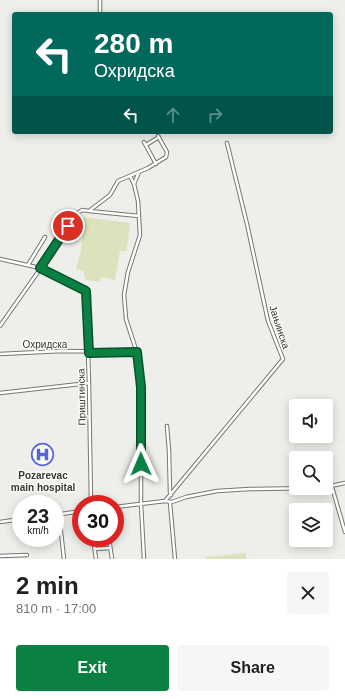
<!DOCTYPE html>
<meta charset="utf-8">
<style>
body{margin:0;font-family:Arial,sans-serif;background:#f6f6f6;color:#202124;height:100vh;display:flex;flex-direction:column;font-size:15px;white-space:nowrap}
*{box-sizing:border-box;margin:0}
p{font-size:13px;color:#757577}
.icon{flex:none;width:22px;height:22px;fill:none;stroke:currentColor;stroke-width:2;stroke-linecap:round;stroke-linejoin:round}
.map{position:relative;height:559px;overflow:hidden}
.side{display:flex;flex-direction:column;background:#fff;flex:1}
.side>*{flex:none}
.banner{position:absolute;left:12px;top:12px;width:321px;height:122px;border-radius:4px;box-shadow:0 2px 10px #0003;background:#00695c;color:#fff;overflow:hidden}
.fabs{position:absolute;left:289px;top:399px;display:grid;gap:8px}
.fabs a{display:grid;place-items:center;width:44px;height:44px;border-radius:4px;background:#fff;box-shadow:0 2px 10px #0003;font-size:20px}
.speed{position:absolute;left:12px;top:495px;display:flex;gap:8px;font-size:20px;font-weight:700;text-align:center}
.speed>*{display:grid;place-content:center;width:52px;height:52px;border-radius:50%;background:#fff;box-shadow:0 2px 10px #0003;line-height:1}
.speed small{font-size:10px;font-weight:400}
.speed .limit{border:6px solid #d22;background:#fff;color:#111}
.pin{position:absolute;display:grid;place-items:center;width:34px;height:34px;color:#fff;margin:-17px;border:2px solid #fff;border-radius:50%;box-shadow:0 1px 4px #0007}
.me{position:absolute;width:44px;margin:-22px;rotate:359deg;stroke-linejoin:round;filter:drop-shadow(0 0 3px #0008)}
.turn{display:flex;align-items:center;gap:14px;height:84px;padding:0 16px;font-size:18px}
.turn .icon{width:52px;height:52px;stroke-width:2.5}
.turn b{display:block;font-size:28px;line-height:34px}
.lanes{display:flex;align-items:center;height:38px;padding:0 16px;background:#0003;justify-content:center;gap:20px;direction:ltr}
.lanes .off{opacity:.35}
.round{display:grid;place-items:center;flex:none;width:42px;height:42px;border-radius:4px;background:#f6f6f6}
.overview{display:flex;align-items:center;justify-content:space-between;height:68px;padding:0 16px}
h1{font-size:24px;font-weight:800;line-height:30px}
.button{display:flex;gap:8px;margin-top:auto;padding:8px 16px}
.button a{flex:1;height:46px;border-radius:4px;background:#0b8043;color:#fff;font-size:16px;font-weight:800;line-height:46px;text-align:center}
.button a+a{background:#f6f6f6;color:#202124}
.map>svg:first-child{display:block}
.green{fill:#dce3bc}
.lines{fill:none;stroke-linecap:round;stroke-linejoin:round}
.minor-casing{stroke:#767674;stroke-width:4.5}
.minor{stroke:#fff;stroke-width:2.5}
.route-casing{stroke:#07532c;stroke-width:10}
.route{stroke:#0b8043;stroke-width:7}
.labels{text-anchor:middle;stroke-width:3;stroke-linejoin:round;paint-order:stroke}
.street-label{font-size:10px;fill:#363735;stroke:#fbfcf8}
.poi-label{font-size:10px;font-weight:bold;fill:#363735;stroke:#fbfcf8}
</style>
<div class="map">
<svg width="345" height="559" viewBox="0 0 345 559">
<rect width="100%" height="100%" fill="#eeeeeb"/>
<path class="green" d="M84 217 130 223 128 242 126 251H120L115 280 101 277 100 282 86 280 83 271 76 269 81 250Z
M246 553V559H206V557Z"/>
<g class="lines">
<defs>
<path id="minor" d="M100 14V0
M144 142 156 164
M146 145 159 137
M130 176 134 184 138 201 140 235 128 272 124 295 126 319 138 356 141 387V504L144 559
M134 184 139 172
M89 211 139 216
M0 259 40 268 86 291 89 383 91 504
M28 265 45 237
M0 326 62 238 76 214 82 210 89 211 110 195 118 181 148 168 166 157 167 152 158 136
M0 354 62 351 137 352
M0 393 89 383
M167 426 169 451 170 492 171 495
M326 487 345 483
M332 487 345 532
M165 501 283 359 268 321 247 224 227 143
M170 503 175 559
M115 507 165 501 172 502 186 497 217 491 250 489 315 488
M59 514 64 559
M55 515 81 511
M0 522 21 519
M93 538 96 559
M109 538 112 559
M95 549 110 548
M0 556 27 555"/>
</defs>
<use href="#minor" class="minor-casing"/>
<use href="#minor" class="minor"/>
</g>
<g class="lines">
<defs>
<path id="route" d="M68 226 40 268 86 291 89 353 137 352 141 387V464"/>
</defs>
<use href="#route" class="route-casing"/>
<use href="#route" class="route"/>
</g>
<defs>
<symbol id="hospital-ring" viewBox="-11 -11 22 22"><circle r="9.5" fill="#fbfcf8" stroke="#5864db" stroke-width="1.5"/><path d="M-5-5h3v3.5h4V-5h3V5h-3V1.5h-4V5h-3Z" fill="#5864db"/></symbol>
</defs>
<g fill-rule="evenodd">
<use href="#hospital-ring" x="30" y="442" width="25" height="25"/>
</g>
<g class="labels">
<g class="street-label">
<text transform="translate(280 327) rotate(72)" y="4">Јањинска</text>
<text x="45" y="348">Охридска</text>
<text transform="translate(81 397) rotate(-91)" y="4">Приштинска</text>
</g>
<g class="poi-label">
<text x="43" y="479">Pozarevac<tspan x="43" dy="12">main hospital</tspan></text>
</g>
</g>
</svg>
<div class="fabs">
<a><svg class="icon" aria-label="sound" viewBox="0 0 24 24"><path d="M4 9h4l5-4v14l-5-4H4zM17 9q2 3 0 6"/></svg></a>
<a><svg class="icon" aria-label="search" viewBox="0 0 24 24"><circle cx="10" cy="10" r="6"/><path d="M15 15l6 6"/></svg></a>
<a><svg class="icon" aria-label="layers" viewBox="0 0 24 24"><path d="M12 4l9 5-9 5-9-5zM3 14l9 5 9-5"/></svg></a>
</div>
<div class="speed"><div>23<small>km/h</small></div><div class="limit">30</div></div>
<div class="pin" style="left:68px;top:226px;background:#d93025"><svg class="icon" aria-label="arrive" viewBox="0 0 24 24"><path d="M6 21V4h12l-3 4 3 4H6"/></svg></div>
<svg class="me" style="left:141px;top:464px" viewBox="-20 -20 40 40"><path d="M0-17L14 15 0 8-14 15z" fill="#0b8043" stroke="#fff" stroke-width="4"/></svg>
<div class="banner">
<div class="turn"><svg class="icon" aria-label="left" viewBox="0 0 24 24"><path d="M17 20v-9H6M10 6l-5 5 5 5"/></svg><div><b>280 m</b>Охридска</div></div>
<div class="lanes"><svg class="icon" aria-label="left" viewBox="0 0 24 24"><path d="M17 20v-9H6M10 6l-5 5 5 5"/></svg><svg class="icon off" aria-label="ahead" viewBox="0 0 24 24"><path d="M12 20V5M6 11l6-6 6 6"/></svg><svg class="icon off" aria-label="right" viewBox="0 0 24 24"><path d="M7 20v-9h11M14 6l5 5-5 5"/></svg></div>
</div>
</div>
<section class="side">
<div class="overview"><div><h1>2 min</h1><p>810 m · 17:00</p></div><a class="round"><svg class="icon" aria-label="close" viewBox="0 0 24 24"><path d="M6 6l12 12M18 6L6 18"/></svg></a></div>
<div class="button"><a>Exit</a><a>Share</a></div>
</section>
